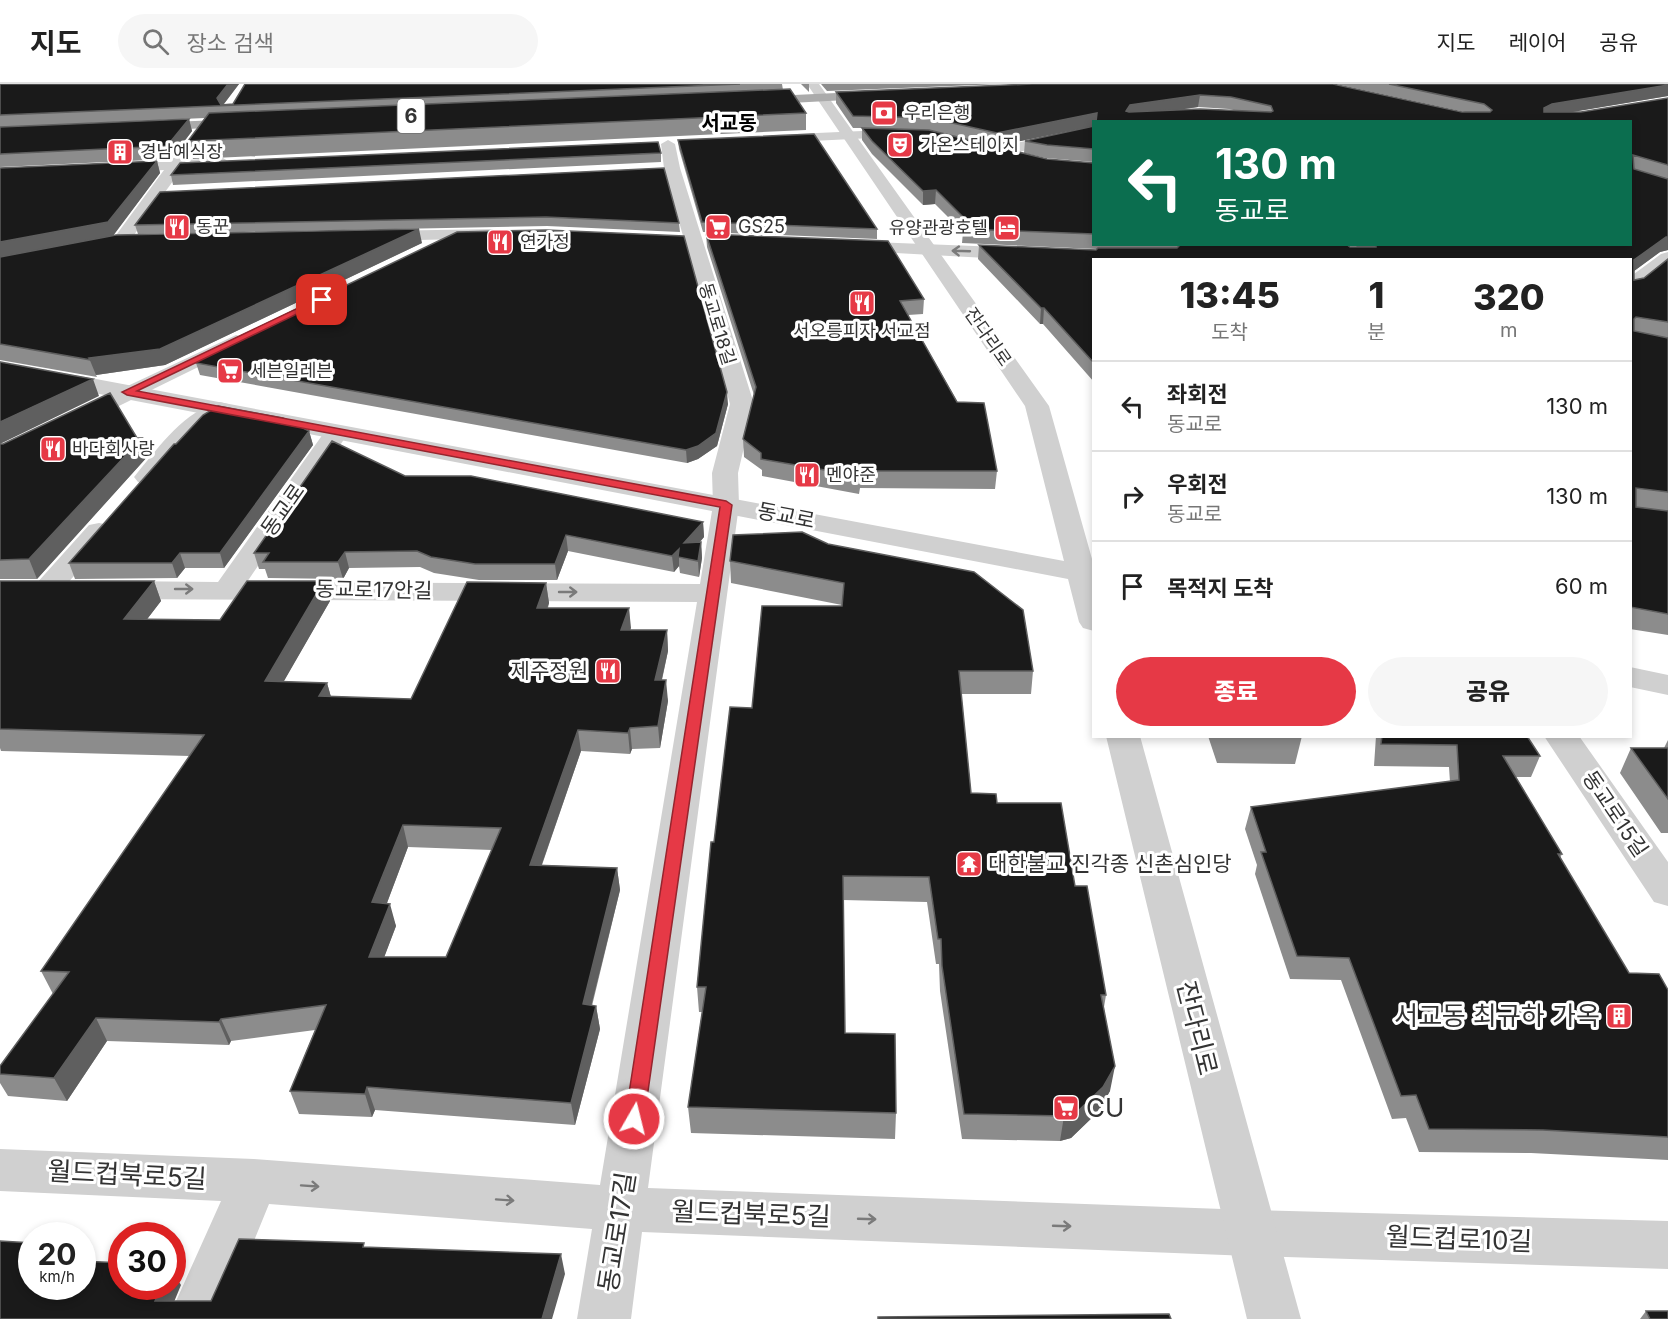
<!DOCTYPE html>
<html lang="ko">
<meta charset="utf-8">
<style>
body{margin:0;font-family:Inter,"Noto Sans KR",sans-serif;background:#f6f6f6;color:#222;height:100vh;display:flex;flex-direction:column;font-size:22px;white-space:nowrap}
*{box-sizing:border-box;margin:0}
p{font-size:20px;color:#767676}
.icon{flex:none;width:33px;height:33px;fill:none;stroke:currentColor;stroke-width:2;stroke-linecap:round;stroke-linejoin:round}
.map{position:relative;flex:1;overflow:hidden}
.sheet{position:absolute;left:1092px;top:174px;width:540px;height:480px;display:flex;flex-direction:column;background:#fff;border-radius:0px;box-shadow:0 3px 9px #0003}
.sheet>*{flex:none}
.top-card{position:absolute;left:1092px;top:36px;width:540px;height:126px;border-radius:0px;box-shadow:0 3px 9px #0003;background:#0b6e4f;color:#fff;overflow:hidden}
.speed{position:absolute;left:18px;top:1138px;display:flex;gap:12px;font-size:30px;font-weight:700;text-align:center}
.speed>*{display:grid;place-content:center;width:78px;height:78px;border-radius:50%;background:#fff;box-shadow:0 3px 9px #0003;line-height:1}
.speed small{font-size:15px;font-weight:400}
.speed .limit{border:9px solid #d22;background:#fff;color:#111}
.pin{position:absolute;display:grid;place-items:center;width:51px;height:51px;color:#fff;margin:-26px;border-radius:12px;box-shadow:0 3px 9px #0006}
.me{position:absolute;width:66px;margin:-33px;rotate:8deg;stroke-linejoin:round;filter:drop-shadow(0 0 4px #0008)}
.turn{display:flex;align-items:center;gap:21px;height:126px;padding:0 24px;font-size:27px}
.turn .icon{width:78px;height:78px;stroke-width:2.5}
.turn b{display:block;font-size:42px;line-height:51px}
.eta{display:flex;justify-content:space-evenly;align-items:center;height:102px;text-align:center}
.eta b{font-size:36px;font-weight:800;line-height:42px}
.primary-button{display:flex;gap:12px;margin-top:auto;padding:12px 24px}
.primary-button a{flex:1;height:69px;border-radius:36px;background:#e63946;color:#fff;font-size:24px;font-weight:800;line-height:69px;text-align:center}
.primary-button a+a{background:#f6f6f6;color:#222}
ul{padding:0;list-style:none}
li{display:flex;align-items:center;gap:18px;height:90px;padding:0 24px;border-top:2px solid #e0e0e0}
li div{flex:1}
li b{display:block;font-size:22px}
li em{font-style:normal}
header{display:flex;align-items:center;gap:36px;box-sizing:border-box;height:84px;padding:0 30px;background:#fff;border-bottom:2px solid #e0e0e0}
header strong{font-size:28px}
nav{display:flex;gap:33px;margin-inline-start:auto;font-size:21px}
.search{width:420px;height:54px;background:#f6f6f6;display:flex;align-items:center;gap:15px;box-sizing:border-box;padding:0 21px;border-radius:33px;color:#767676;font-size:22px}
.map>svg:first-child{display:block}
.lines{fill:none;stroke-linecap:round;stroke-linejoin:round}
.minor{fill:#d0d0d0;fill-rule:evenodd}
.tertiary{fill:#d0d0d0;fill-rule:evenodd}
.primary{fill:#ababab;fill-rule:evenodd}
.wall{fill:#8c8c8c;fill-rule:evenodd}
.shaded-wall{fill:#5f5f5f}
.building{fill:#1a1a1a;stroke:#5f5f5f;stroke-width:1.5;fill-rule:evenodd}
.oneway{stroke:#7a7a7a}
.route{fill:#e63946;stroke:#96252e;stroke-width:1.5}
.labels{text-anchor:middle;stroke-width:6;stroke-linejoin:round;paint-order:stroke}
.far-poi-label{font-size:18px;fill:#333;stroke:#fff;text-anchor:start}
.far-street-label{font-size:18px;fill:#333;stroke:#fff}
.shield{fill:#fff;stroke:#707070;stroke-width:1.5}
.shield-label{font-size:20px;font-weight:bold;fill:#333}
.far-quarter-label{font-size:20px;font-weight:bold;fill:#000;stroke:#fff}
.street-label{font-size:21px;fill:#333;stroke:#fff}
.poi-label{font-size:21px;fill:#333;stroke:#fff;text-anchor:end}
.near-poi-label{font-size:26px;fill:#333;stroke:#fff;text-anchor:end}
.near-street-label{font-size:26px;fill:#333;stroke:#fff}
</style>
<header>
<strong>지도</strong>
<div class="search"><svg class="icon" aria-label="search" viewBox="0 0 24 24"><circle cx="10" cy="10" r="6"/><path d="M15 15l6 6"/></svg>장소 검색</div>
<nav><a>지도</a><a>레이어</a><a>공유</a></nav>
</header>
<div class="map">
<svg width="1668" height="1235" viewBox="0 0 1668 1235">
<rect width="100%" height="100%" fill="#fff"/>
<g class="lines">
<path class="minor" d="M1094 43V51L996 73 988 68 996 63Z
M907 45 912 46 914 49 912 52 772 59 765 55 772 51Z
M668 56 675 60 680 84 754 320 738 389 739 421 648 1104 1250 1126 1668 1137V1185L1250 1172 642 1148 631 1235H577L592 1145 269 1120 222 1235H168L221 1117 0 1107V1065L254 1075 600 1101 697 518 113 515 103 512 98 506 103 500 113 497 218 498 328 343 337 341 346 343 349 348 247 498 700 500 713 421 712 389 730 320 664 84 661 60Z
M184 65 192 70 187 76 223 74 231 79 223 84 181 86 126 162H114L111 158 164 86 113 89 108 87 105 84 108 81 171 77 179 67Z
M496 145 502 146 505 150 502 154 377 157 371 156 368 152 371 148 377 147Z
M847 157 1023 164 1029 166 1032 170 1029 174 1023 176 841 166 838 162 841 158Z
M1668 168V183L1637 207 1630 209V193L1661 170Z
M236 251 243 253 247 257 243 261 9 376 0 378V362Z
M220 318 228 320 232 325 228 330 199 347 156 398 147 401 138 398 134 393 138 388C161 361 184 327 220 318Z
M99 439 109 441 113 447 109 453 56 512 46 515 36 512 31 506 36 500 89 441Z
M1544 652H1579L1668 778V822L1654 818Z"/>
<path class="tertiary" d="M807 0H819L1049 322 1094 482V547L1083 544 1079 538 1068 495 0 291V277L1064 477 1025 322Z
M1630 583 1668 591V611L1630 603Z
M1106 652H1140L1301 1235H1247Z"/>
<path class="primary" d="M879 7 884 8 886 11 884 14 751 21 744 17 751 13Z
M244 35 251 39 249 42 146 47 139 43 146 39Z"/>
</g>
<path class="wall" d="M0 0H239L224 20H233L245 0H782L783 6 806 29V46L193 75 188 57 205 34 0 43Z
M801 0H809V8Z
M821 0H1001L827 7Z
M1032 0 1462 28H1465L1336 0H1668V12L1570 28H1581L1668 14V166L1660 168 1634 187V196L1644 194 1668 175V551L1630 545V176H1094V298L1043 240H1040L978 175 979 161 1096 166 1097 165 962 159 963 148 935 120 923 121 872 70 862 56V44H853L836 19V8ZM1198 23 1229 25 1238 27 1177 26ZM1094 38 1630 160H1354L1357 163H1350L1346 160H1094V79L1047 75 929 46 996 62 1092 42 1025 57 1024 69 1046 74 1094 78Z
M189 35 192 47 171 75 0 83V43Z
M678 56 877 145V155L703 148 679 65Z
M661 69V78L173 101 171 91Z
M157 77 160 89 113 151 422 159 165 281 96 291 97 293 0 276V84Z
M160 108 679 139 680 148 547 142 138 150 135 141Z
M706 150 924 215 923 230 908 231 997 387 995 405 860 404 859 410 762 392V386L744 373 743 355 754 311 707 163Z
M196 279 728 320 717 362 698 375 687 379 200 291Z
M309 347 313 361 224 484H185L177 494 75 495 69 479Z
M0 360 148 372 37 495H0Z
M703 438 704 453 700 458H701L702 474 699 493 680 489 679 482 674 488 568 467 557 496H479L434 489 420 483 349 484 343 495 268 494 265 485H259L254 469Z
M802 448 1033 587 1031 610H961L971 709 997 719 1075 802 1106 911 1104 923 1110 1007 1098 1028 1071 1054 1060 1057 962 1055 940 907 939 880H936L927 818 843 816 845 949 896 1029 895 1055 691 1049 688 1023 702 928H699L697 903 714 758 752 624 842 521 731 499 730 477Z
M0 497H154L161 517 147 535 220 536 330 517 283 598 327 599 331 613 411 615 546 499 549 519 548 524H629L630 546H667L668 567 662 596 668 617 660 664 632 665 630 670 581 667 542 781 617 784 620 806 592 922H596L600 945 575 1041 375 1026 372 1033 299 1030 290 1007 315 946 231 957 229 961 107 957 67 1017 8 1012 0 999V982L53 910 41 887 190 672 1 667 0 664ZM408 763 492 766 446 873H384L396 842 387 819Z
M1208 652H1302L1295 680 1217 679Z
M1376 652H1527L1540 672 1531 693H1516L1562 770 1560 774 1629 889 1668 906V1076L1531 1069 1419 1068 1406 1034 1392 1035 1341 896 1290 895 1255 790 1257 781 1245 745 1251 723 1450 698 1449 683 1374 682Z
M1668 656V749H1661L1620 689 1631 664H1664Z
M1646 1227 1668 1235H1640Z"/>
<path class="shaded-wall" d="M228 0H239L223 21 219 22 217 14Z
M1668 1V12L1549 32 1541 36 1544 24 1552 20Z
M1200 11 1198 23 1129 33 1126 27 1130 21Z
M1097 29 1096 38H1094V42L996 62 997 49Z
M189 35 192 47 171 75 167 62Z
M157 77 160 89 113 152 0 174V158Z
M936 106 935 120 923 121V107Z
M419 145 422 159 165 281 96 291 89 274Z
M1666 153H1668V166L1660 168 1630 190 1634 176Z
M1041 224H1044L1043 240H1040Z
M93 295 99 312 0 360V338Z
M727 308 728 320 717 362 698 375 687 379 686 366Z
M309 347 313 361 224 484 220 469Z
M142 354 148 372 37 495 29 475Z
M703 438 704 453 685 475 684 459Z
M566 451 568 467 557 496 555 480Z
M701 458 702 474 699 493 698 477Z
M679 465V482L674 488 672 472Z
M345 468 349 484 343 495 338 478Z
M180 469 185 484 177 494 172 479Z
M154 497 161 517 132 555 124 535Z
M324 497 330 517 272 618 265 597Z
M546 499 549 519 540 544 537 524Z
M629 524 631 544 624 566 621 546Z
M667 546 668 567 657 617 655 596Z
M666 596 668 617 660 664 658 642Z
M327 599 333 620 319 612Z
M630 644 632 665 630 670 628 649Z
M578 646 581 667 534 803 530 781Z
M403 741 408 763 379 840 372 818Z
M617 784 620 806 586 943 583 920Z
M390 820 396 842 376 895 369 873Z
M596 922 600 945 575 1041 571 1019Z
M96 934 107 957 67 1017 54 994Z
M221 935 231 957 229 961 219 938Z
M1115 982 1110 1007 1098 1028 1071 1054 1060 1057 1064 1032Z
M367 1003 375 1026 372 1033 365 1010Z
M32 1159V1188L23 1174Z
M561 1170 565 1190 552 1235H542Z
M172 1187 181 1201 167 1235 155 1217 161 1203H172Z"/>
<path class="building" d="M0 0H228L217 14 221 21 233 20 245 0H740L0 31Z
M1032 0H1333L1462 28H1490L1492 26 1484 20 1389 0H1668V1L1552 20 1544 24V28H1581L1668 14V81L1633 71 1634 85 1668 95V153H1666L1634 176V196L1644 194 1668 175V238L1636 233 1634 235V247L1668 254V408L1636 404V423L1668 427V530L1630 523V176H1094V279L1044 224H1041L979 161 1096 166 1098 164H1177L1179 162V160H1346L1350 163H1376V160H1630V38H1096L1097 29 997 49 930 34 853 32 836 8ZM1200 11 1231 13 1271 22 1273 27 1271 28 1200 25 1129 28 1126 27 1130 21Z
M790 5 806 29 188 57 209 29Z
M189 35 167 62 0 70V43Z
M1094 42V65L1047 61 1025 57Z
M862 44 929 46 1047 75 1094 79V150L963 145 965 135 936 106 923 107 872 57Z
M814 50 877 145 702 138 678 56Z
M658 58 661 69 171 91 180 79Z
M157 77 108 138 0 158V84Z
M664 84 679 139 546 133 135 141 160 108Z
M419 145 160 265 89 274 91 276 0 260V173L116 151Z
M546 146 684 152 727 308 716 349 698 362 686 366 196 279 197 273 457 148Z
M706 150 888 157 924 215 900 217 957 318 984 319 997 387H860V392L761 375V369L743 355 756 303Z
M0 278 93 295 0 338Z
M110 309 137 354H142L29 475 0 476V360H3Z
M218 322 283 334 309 347 220 469H180L172 479H69L174 360H176L203 331Z
M332 357 405 392H471L703 438 684 459 701 458 698 477 678 473 679 465 672 472 566 451 555 480H475L431 473 417 467 345 468 338 478H263L269 469H254Z
M802 448 828 460 974 488 1023 526 1033 587H959L971 709 996 710 997 719H1061L1075 802H1087L1106 911H1101L1115 982 1103 1003 1076 1029 1064 1032 964 1030 942 882 941 855H938L929 793 843 792 845 949 895 950 896 1029 688 1023 706 903H697L711 758H714L730 623 752 624 762 522H842L844 499 730 477 733 451Z
M0 497H154L124 535 220 536 247 497H324L265 597 327 599 319 612 411 615 467 498 546 499 537 524H629L621 546H667L655 596H666L658 642 630 644 628 649 578 646 530 781 617 784 583 920 596 922 571 1019 367 1003 365 1010 290 1007 326 921 221 935 219 938 96 934 54 994 0 990V982L69 888 41 887 204 651 0 645ZM403 741 501 744 446 873H369L390 820 372 818Z
M1382 652H1527L1540 672H1503L1562 770H1558L1629 889 1659 890 1668 906V1053L1543 1046 1429 1045 1416 1011 1401 1012 1349 874 1297 872 1261 768H1266L1251 723 1459 696 1457 661 1381 660Z
M1631 664H1668V715Z
M239 1155 364 1159 363 1163 561 1170 542 1235H0V1157L32 1159 23 1174 32 1175V1203H82V1177L122 1179V1203H161L155 1217H211Z
M1646 1227H1668V1235H1650Z
M1169 1230 1171 1235H878V1233Z"/>
<defs><path id="oneway-shaft" d="M-6 0H5M1.5-3L5.5 0L1.5 3" fill="none" stroke-width="1.6" stroke-linecap="round" stroke-linejoin="round" transform="scale(1.5)"/></defs>
<g class="oneway">
<use href="#oneway-shaft" transform="translate(961 167) rotate(-178)"/>
<use href="#oneway-shaft" transform="translate(184 505)"/>
<use href="#oneway-shaft" transform="translate(568 508)"/>
<use href="#oneway-shaft" transform="translate(310 1102) rotate(4)"/>
<use href="#oneway-shaft" transform="translate(505 1116) rotate(4)"/>
<use href="#oneway-shaft" transform="translate(867 1135) rotate(2)"/>
<use href="#oneway-shaft" transform="translate(1062 1142) rotate(2)"/>
</g>
<path class="route" d="M319 214 326 216 137 307 726 417 732 421 644 1035 641 1041 634 1043 627 1041 625 1035 720 423 127 311 122 308Z"/>
<defs>
<symbol id="bank-square" viewBox="-11 -11 22 22"><rect x="-9" y="-9" width="18" height="18" rx="4" fill="#e63946" stroke="#fff"/><path d="M-6-4H6V4H-6ZM0-2.3a2.3 2.3 0 1 0 0 4.6a2.3 2.3 0 1 0 0-4.6Z" fill="#fff"/></symbol>
<symbol id="theatre-square" viewBox="-11 -11 22 22"><rect x="-9" y="-9" width="18" height="18" rx="4" fill="#e63946" stroke="#fff"/><path d="M-5-5.5Q0-4 5-5.5V0Q5 5 0 6Q-5 5-5 0ZM-3.3-2.5H-1v1.5H-3.3ZM1-2.5H3.3v1.5H1ZM-2.8 1Q0 5.5 2.8 1Z" fill="#fff"/></symbol>
<symbol id="building-square" viewBox="-11 -11 22 22"><rect x="-9" y="-9" width="18" height="18" rx="4" fill="#e63946" stroke="#fff"/><path d="M-4-6H4V6H1V3H-1V6H-4ZM-2.5-4.3h1.7v1.8h-1.7ZM.8-4.3h1.7v1.8H.8ZM-2.5-1h1.7V.8h-1.7ZM.8-1h1.7V.8H.8Z" fill="#fff"/></symbol>
<symbol id="restaurant-square" viewBox="-11 -11 22 22"><rect x="-9" y="-9" width="18" height="18" rx="4" fill="#e63946" stroke="#fff"/><path d="M-5-6h1v4h1v-4h1v4h1v-4h1v5L-1.5 .5V6h-2V.5L-5-1ZM5-6V6H3V1.5H1.5Q1.5-4 5-6Z" fill="#fff"/></symbol>
<symbol id="supermarket-square" viewBox="-11 -11 22 22"><rect x="-9" y="-9" width="18" height="18" rx="4" fill="#e63946" stroke="#fff"/><path d="M-6-5.5h2.5l.6 2H6L4.5 2H-2.5L-4.4-4H-6ZM-1.5 3.2a1.3 1.3 0 1 0 .1 0ZM3 3.2a1.3 1.3 0 1 0 .1 0Z" fill="#fff"/></symbol>
<symbol id="hotel-square" viewBox="-11 -11 22 22"><rect x="-9" y="-9" width="18" height="18" rx="4" fill="#e63946" stroke="#fff"/><path d="M-6-4.5h1.5V1H6V5H4.5V3h-9V5H-6ZM-4 0a1.8 1.8 0 1 1 3.6 0ZM.5 0V-2.5h3Q6-2.5 6 0Z" fill="#fff"/></symbol>
<symbol id="temple-square" viewBox="-11 -11 22 22"><rect x="-9" y="-9" width="18" height="18" rx="4" fill="#e63946" stroke="#fff"/><path d="M0-6L5-2H3V0L6.5 2.5H4V6H1.5V3h-3V6H-4V2.5H-6.5L-3 0V-2H-5Z" fill="#fff"/></symbol>
</defs>
<g fill-rule="evenodd">
<use href="#bank-square" x="869" y="14" width="30" height="30"/>
<use href="#theatre-square" x="885" y="46" width="30" height="30"/>
<use href="#building-square" x="105" y="53" width="30" height="30"/>
<use href="#restaurant-square" x="162" y="128" width="30" height="30"/>
<use href="#supermarket-square" x="703" y="128" width="30" height="30"/>
<use href="#hotel-square" x="992" y="129" width="30" height="30"/>
<use href="#restaurant-square" x="485" y="143" width="30" height="30"/>
<use href="#restaurant-square" x="847" y="204" width="30" height="30"/>
<use href="#supermarket-square" x="215" y="272" width="30" height="30"/>
<use href="#restaurant-square" x="38" y="350" width="30" height="30"/>
<use href="#restaurant-square" x="792" y="376" width="30" height="30"/>
<use href="#restaurant-square" x="593" y="572" width="30" height="30"/>
<use href="#temple-square" x="954" y="765" width="30" height="30"/>
<use href="#building-square" x="1604" y="917" width="30" height="30"/>
<use href="#supermarket-square" x="1051" y="1009" width="30" height="30"/>
</g>
<g class="labels">
<g class="far-poi-label">
<text x="904" y="35">우리은행</text>
<text x="920" y="67">가온스테이지</text>
<text x="140" y="74">경남예식장</text>
<text x="196" y="149">동꾼</text>
<text x="738" y="149">GS25</text>
<text x="988" y="150" text-anchor="end">유양관광호텔</text>
<text x="520" y="164">연가정</text>
<text x="862" y="253" text-anchor="middle">서오릉피자 서교점</text>
<text x="250" y="293">세븐일레븐</text>
<text x="72" y="371">바다회사랑</text>
<text x="826" y="397">멘야준</text>
</g>
<g class="far-street-label">
<text transform="translate(717 240) rotate(73)" y="6">동교로18길</text>
<text transform="translate(988 253) rotate(55)" y="6">잔다리로</text>
</g>
<rect class="shield" x="397.5" y="15" width="27" height="34" rx="4.5"/>
<g class="shield-label">
<text x="411" y="39">6</text>
</g>
<g class="far-quarter-label">
<text x="729" y="46">서교동</text>
</g>
<g class="street-label">
<text transform="translate(283 426) rotate(-55)" y="7">동교로</text>
<text transform="translate(786 432) rotate(11)" y="7">동교로</text>
<text transform="translate(374 506) rotate(1)" y="7">동교로17안길</text>
<text transform="translate(1615 730) rotate(56)" y="7">동교로15길</text>
</g>
<g class="poi-label">
<text x="588" y="594">제주정원</text>
<text x="988" y="787" text-anchor="start">대한불교 진각종 신촌심인당</text>
</g>
<g class="near-poi-label">
<text x="1600" y="941">서교동 최규하 가옥</text>
<text x="1086" y="1033" text-anchor="start">CU</text>
</g>
<g class="near-street-label">
<text transform="translate(1197 944) rotate(76)" y="9">잔다리로</text>
<text transform="translate(127 1091) rotate(3)" y="9">월드컵북로5길</text>
<text transform="translate(751 1130) rotate(2)" y="9">월드컵북로5길</text>
<text transform="translate(617 1148) rotate(-81)" y="9">동교로17길</text>
<text transform="translate(1459 1155) rotate(2)" y="9">월드컵로10길</text>
</g>
</g>
</svg>
<div class="speed"><div>20<small>km/h</small></div><div class="limit">30</div></div>
<div class="pin" style="left:322px;top:216px;background:#d93025"><svg class="icon" aria-label="arrive" viewBox="0 0 24 24"><path d="M6 21V4h12l-3 4 3 4H6"/></svg></div>
<svg class="me" style="left:634px;top:1035px" viewBox="-20 -20 40 40"><circle r="17" fill="#e63946" stroke="#fff" stroke-width="3"/><path d="M0-11L8 9 0 5-8 9z" fill="#fff"/></svg>
<div class="top-card">
<div class="turn"><svg class="icon" aria-label="left" viewBox="0 0 24 24"><path d="M17 20v-9H6M10 6l-5 5 5 5"/></svg><div><b>130 m</b>동교로</div></div>
</div>
<section class="sheet">
<div class="eta">
<div><b>13:45</b><p>도착</p></div>
<div><b>1</b><p>분</p></div>
<div><b>320</b><p>m</p></div>
</div>
<ul>
<li><svg class="icon" aria-label="left" viewBox="0 0 24 24"><path d="M17 20v-9H6M10 6l-5 5 5 5"/></svg><div><b>좌회전</b><p>동교로</p></div><em>130 m</em></li>
<li><svg class="icon" aria-label="right" viewBox="0 0 24 24"><path d="M7 20v-9h11M14 6l5 5-5 5"/></svg><div><b>우회전</b><p>동교로</p></div><em>130 m</em></li>
<li><svg class="icon" aria-label="arrive" viewBox="0 0 24 24"><path d="M6 21V4h12l-3 4 3 4H6"/></svg><div><b>목적지 도착</b></div><em>60 m</em></li>
</ul>
<div class="primary-button"><a>종료</a><a>공유</a></div>
</section>
</div>
